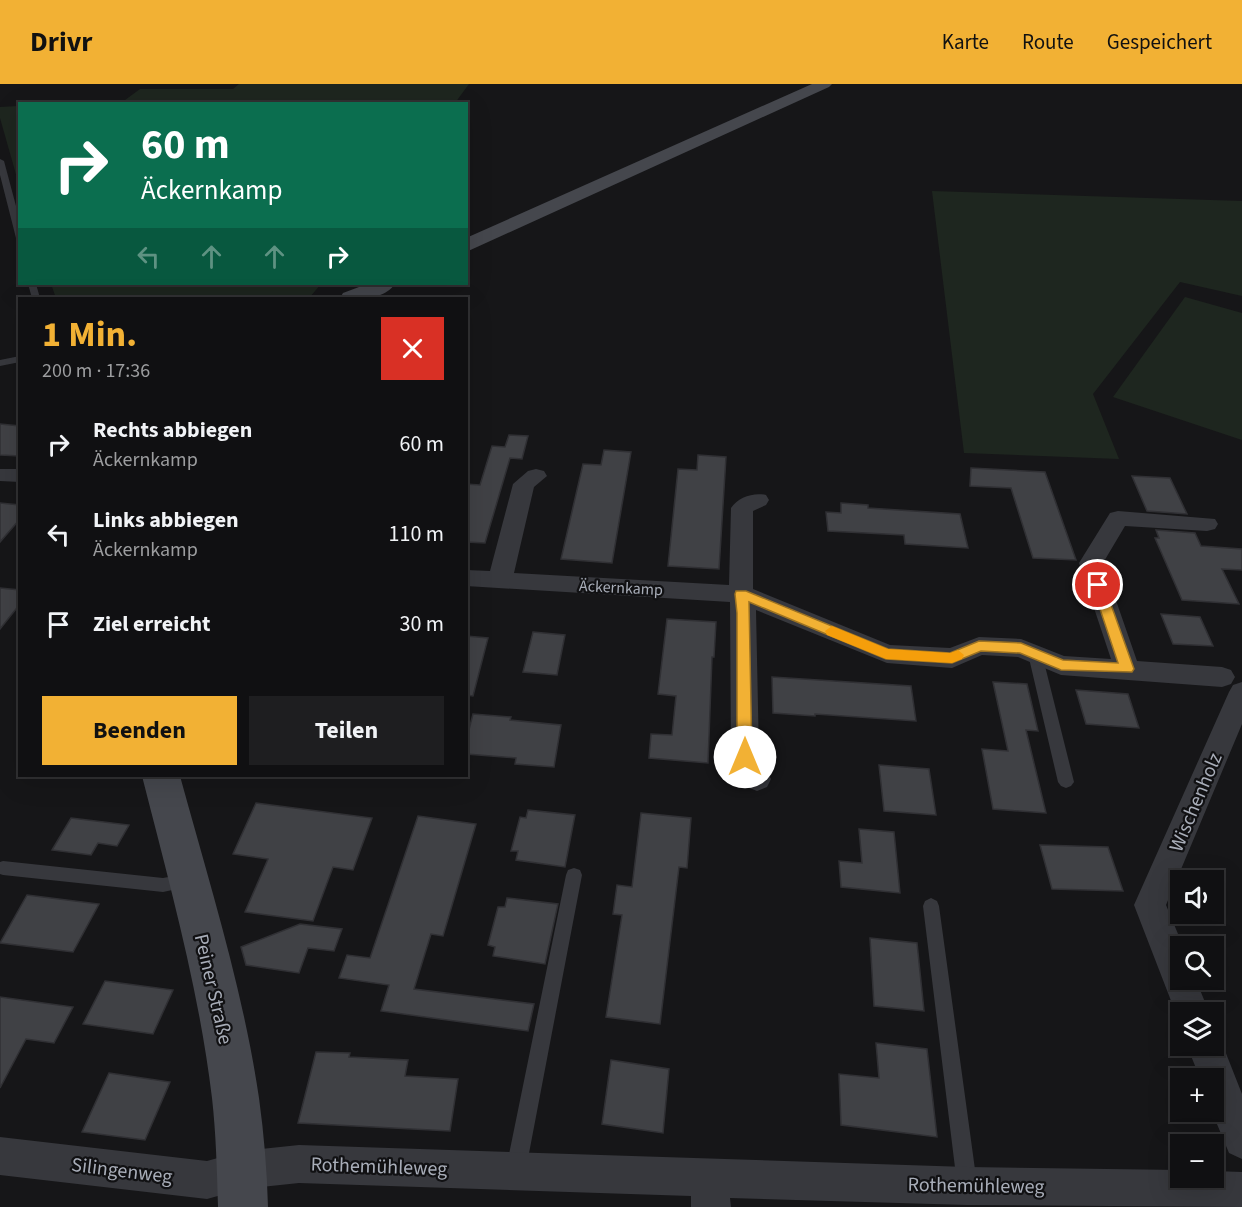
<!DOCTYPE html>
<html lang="de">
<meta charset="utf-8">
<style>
body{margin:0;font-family:"Source Sans 3",sans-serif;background:#1e1e20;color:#f1f3f6;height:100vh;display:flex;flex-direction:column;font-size:22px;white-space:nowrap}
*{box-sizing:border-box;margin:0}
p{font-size:20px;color:#9c9d9f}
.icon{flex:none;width:33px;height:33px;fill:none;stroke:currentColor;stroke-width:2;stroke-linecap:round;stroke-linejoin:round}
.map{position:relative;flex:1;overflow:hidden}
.details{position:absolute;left:18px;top:213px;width:450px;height:480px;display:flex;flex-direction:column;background:#101012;border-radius:0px;box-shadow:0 6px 24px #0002,0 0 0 2px #303032}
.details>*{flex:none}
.guide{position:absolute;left:18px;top:18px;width:450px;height:183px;border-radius:0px;box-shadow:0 6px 24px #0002,0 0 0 2px #303032;background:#0b6e4f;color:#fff;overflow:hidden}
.tools{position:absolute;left:1170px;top:786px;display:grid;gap:12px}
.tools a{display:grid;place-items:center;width:54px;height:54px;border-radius:0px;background:#101012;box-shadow:0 6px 24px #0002,0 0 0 2px #303032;font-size:30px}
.pin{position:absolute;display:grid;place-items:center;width:51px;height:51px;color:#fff;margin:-26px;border:3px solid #fff;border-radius:50%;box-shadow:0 2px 6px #0007}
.me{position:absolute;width:66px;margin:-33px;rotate:0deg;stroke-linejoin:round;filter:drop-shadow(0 0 4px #0008)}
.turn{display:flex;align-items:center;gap:21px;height:126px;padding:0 24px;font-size:27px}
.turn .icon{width:78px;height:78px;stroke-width:2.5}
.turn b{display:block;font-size:42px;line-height:51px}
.lanes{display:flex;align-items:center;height:57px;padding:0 24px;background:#0003;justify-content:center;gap:30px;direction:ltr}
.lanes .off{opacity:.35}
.round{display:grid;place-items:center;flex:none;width:63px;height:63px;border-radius:0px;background:#1e1e20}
.overview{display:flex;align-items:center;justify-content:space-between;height:102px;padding:0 24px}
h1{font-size:36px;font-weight:700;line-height:45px;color:#f2b134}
.cta{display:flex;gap:12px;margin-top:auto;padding:12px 24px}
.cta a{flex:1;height:69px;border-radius:0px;background:#f2b134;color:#111;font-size:24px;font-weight:700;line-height:69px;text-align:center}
.cta a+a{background:#1e1e20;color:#f1f3f6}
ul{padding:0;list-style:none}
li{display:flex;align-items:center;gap:18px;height:90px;padding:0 24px}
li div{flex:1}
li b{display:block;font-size:22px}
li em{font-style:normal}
header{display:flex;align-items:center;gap:36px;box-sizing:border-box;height:84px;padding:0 30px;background:#f2b134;color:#111}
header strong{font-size:28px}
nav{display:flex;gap:33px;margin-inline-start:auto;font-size:21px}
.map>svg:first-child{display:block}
.green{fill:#1e261f}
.building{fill:#404145;stroke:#303034;stroke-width:1.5}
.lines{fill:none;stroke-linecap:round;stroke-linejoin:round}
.service{fill:#37383d;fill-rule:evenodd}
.minor{fill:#37383d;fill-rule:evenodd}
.secondary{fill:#45474d;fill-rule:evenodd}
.route{fill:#f2b134;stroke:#9d7322;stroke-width:1.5}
.slow{fill:#f59e0b}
.labels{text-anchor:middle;stroke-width:4.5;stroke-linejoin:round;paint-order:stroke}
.street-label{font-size:16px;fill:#a8adb8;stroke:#111113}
.near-street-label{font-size:20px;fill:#a8adb8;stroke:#111113}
</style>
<header>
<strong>Drivr</strong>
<nav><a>Karte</a><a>Route</a><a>Gespeichert</a></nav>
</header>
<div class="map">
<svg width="1242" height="1123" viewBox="0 0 1242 1123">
<rect width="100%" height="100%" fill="#161618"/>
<path class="green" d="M239 0H469L455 19H121L140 5H233Z
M19 22H20L19 101 0 34V23Z
M932 107 1242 117V212L1180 198 1093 310 1119 375 964 369Z
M51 200H321L309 214H56Z
M1185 213 1242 229V356L1113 313Z"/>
<path class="building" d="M0 340 20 342V372L0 371Z
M509 351 528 352 522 375 510 374 485 459 466 458V400L480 401 492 362 505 363Z
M604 366 631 368 612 479 561 475 583 380 601 381Z
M698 371 726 373 719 485 668 482 678 385 697 386Z
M971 384 1045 388 1076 476 1033 474 1011 404 970 402Z
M1132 392 1170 394 1187 430 1147 427Z
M0 419 20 421V435L0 458Z
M841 419 868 421V424L960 430 968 464 905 460 904 451 828 447 826 428 841 429Z
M1156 446 1195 449 1201 462 1242 465V486L1222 485 1239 520 1182 516 1155 454H1159Z
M0 504 20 506V520L0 545Z
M1161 530 1200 533 1213 562 1173 560Z
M667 535 716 538 714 573H712L708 679 649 674 651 650 672 651 676 612 658 610Z
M533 548 565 551 557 591 523 588Z
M466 552 488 554 473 612 466 611Z
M772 593 911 602 916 637 815 630V632L773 629Z
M993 598 1027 600 1038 647 1026 646 1046 729 993 725 982 665 1008 667Z
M1076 606 1128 610 1139 644 1086 640Z
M473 630 511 633 510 636 561 641 554 683 515 680 516 674 466 670V657Z
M879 681 929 685 936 731 884 727Z
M256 719 372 734 353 786 333 783 313 837 245 828 268 775 233 770Z
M528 726 575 731 565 783 516 776 518 767H511L520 733 526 734Z
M641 729 691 734 687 784 679 783 660 940 606 933 622 831 613 830 617 801 632 803Z
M418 732 476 740 443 852 431 850 414 905 534 920 528 947 381 927 389 901 339 894 347 871 370 874Z
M71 734 129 741 117 762 98 759 91 771 52 766Z
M859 745 894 748 900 809 841 803 839 777 862 779Z
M1040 761 1108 763 1123 807 1052 805Z
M27 811 99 820 73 868 0 859Z
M507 814 558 820 545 880 493 872 495 863 488 861 498 823H505Z
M300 840 342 845 334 867 308 864 299 889 246 881 241 863Z
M870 854 917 859 924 927 874 922Z
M105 897 173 906 153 950 83 940Z
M0 913 73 923 54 959 26 955 0 1004Z
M876 959 927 965 937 1053 841 1041 839 990 879 994Z
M316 968 350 969 349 973 408 976 405 992 458 995 450 1047 298 1039Z
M611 976 669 985 663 1049 602 1040Z
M109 989 170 998 145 1056 82 1048Z"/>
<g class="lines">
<path class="service" d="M0 75 4 77 20 137V156L16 154 0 91Z
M28 200H36L40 214H32Z
M20 272V278L0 282V276Z
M1035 565 1042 570 1074 698 1071 702 1066 704 1061 702 1058 698 1028 570Z
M3 777 163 794 185 790 191 792 193 797 191 802 163 808 3 791 0 790V778Z
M574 784 580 786 582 791 526 1085 523 1092 516 1095 509 1092 506 1085 566 791 568 786Z
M931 814 937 817 939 822 977 1100 974 1107 967 1110 960 1107 957 1100 923 822 925 817Z"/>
<path class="minor" d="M0 385H20V398L0 397Z
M536 385 544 387 547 392 534 403 514 489 729 501 731 424C738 413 754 408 766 411L769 416 766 421 753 427V505L890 561 950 564 979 553 1021 555 1064 572 1111 575 1079 479 1110 429 1118 427 1215 435 1218 440 1215 445 1207 447 1125 442 1103 479 1137 577 1222 583 1231 586 1235 593 1231 600 1222 603 1061 591 1018 573 982 571 952 584 887 579 756 526 759 672 771 695 767 703 757 707 747 703 731 673 730 518 466 502V486L490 487 513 400 528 387Z
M1242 598V640L1166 821 1183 862H1180V896H1196L1209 928H1180V940L1134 821 1229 608 1233 601Z
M1214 948 1218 949 1242 1010V1075L1229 1069 1212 1028 1214 994H1200L1187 962H1214Z
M0 1053 207 1077 243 1067 299 1061 967 1083 1180 1086V1094H1214V1087L1242 1088V1123L967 1121 730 1114 731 1123H691V1112L299 1099 243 1105 207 1115 0 1091Z"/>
<path class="secondary" d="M812 0H832L829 3 466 168V154Z
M367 200H395C384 216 357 216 340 214L343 209Z
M142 692H180C209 798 243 905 259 1014 264 1050 267 1087 268 1123H218C217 1086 216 1050 212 1014 199 905 169 798 142 692Z"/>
</g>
<path class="route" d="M1098 496 1104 501 1134 585 1132 588 1061 586 1020 569 981 567 952 579 886 575 749 518 752 673 750 677H739L737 673V529L735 510 736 507H746L888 565 950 569 979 557 1021 559 1063 576 1118 579 1092 501Z"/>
<path class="slow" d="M832 542 888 565 950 569 958 566 964 571 962 575 952 579 886 575 827 551 825 547Z"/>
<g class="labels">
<g class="street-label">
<text transform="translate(621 503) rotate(3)" y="6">Äckernkamp</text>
</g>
<g class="near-street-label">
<text transform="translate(1195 718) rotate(-67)" y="7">Wischenholz</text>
<text transform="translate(214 905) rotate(77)" y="7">Peiner Straße</text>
<text transform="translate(379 1082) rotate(2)" y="7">Rothemühleweg</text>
<text transform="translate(122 1086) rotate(7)" y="7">Silingenweg</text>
<text transform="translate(976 1101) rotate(1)" y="7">Rothemühleweg</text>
</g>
</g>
</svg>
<div class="tools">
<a><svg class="icon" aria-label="sound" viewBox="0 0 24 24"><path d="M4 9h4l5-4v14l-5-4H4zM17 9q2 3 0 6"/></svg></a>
<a><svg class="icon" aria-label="search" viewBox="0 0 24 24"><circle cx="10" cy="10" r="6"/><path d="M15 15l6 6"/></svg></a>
<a><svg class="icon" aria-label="layers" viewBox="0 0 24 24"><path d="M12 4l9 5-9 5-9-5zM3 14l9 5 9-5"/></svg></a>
<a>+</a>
<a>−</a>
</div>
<div class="pin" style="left:1098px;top:501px;background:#d93025"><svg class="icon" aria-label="arrive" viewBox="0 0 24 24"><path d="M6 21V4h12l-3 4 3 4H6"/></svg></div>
<svg class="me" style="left:745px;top:673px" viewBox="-20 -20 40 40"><circle r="19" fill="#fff"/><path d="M0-13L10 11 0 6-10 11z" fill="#f2b134"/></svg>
<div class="guide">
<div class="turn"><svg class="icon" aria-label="right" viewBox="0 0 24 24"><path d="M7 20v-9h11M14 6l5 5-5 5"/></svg><div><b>60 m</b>Äckernkamp</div></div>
<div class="lanes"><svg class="icon off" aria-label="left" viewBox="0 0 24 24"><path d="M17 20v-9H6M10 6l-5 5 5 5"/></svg><svg class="icon off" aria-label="ahead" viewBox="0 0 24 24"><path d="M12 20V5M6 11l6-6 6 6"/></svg><svg class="icon off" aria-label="ahead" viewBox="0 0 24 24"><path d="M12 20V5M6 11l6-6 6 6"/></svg><svg class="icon" aria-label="right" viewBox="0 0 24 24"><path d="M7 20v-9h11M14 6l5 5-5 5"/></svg></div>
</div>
<section class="details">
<div class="overview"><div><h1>1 Min.</h1><p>200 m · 17:36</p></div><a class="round" style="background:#d93025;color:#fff"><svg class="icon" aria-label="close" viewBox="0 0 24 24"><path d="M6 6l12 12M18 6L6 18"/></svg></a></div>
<ul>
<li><svg class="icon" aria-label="right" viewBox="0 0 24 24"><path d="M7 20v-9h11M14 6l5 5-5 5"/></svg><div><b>Rechts abbiegen</b><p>Äckernkamp</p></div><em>60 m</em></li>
<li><svg class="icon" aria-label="left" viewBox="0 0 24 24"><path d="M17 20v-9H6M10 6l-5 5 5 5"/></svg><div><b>Links abbiegen</b><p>Äckernkamp</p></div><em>110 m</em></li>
<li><svg class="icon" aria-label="arrive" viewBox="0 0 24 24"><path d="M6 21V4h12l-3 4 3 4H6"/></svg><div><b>Ziel erreicht</b></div><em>30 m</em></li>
</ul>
<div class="cta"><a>Beenden</a><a>Teilen</a></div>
</section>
</div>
